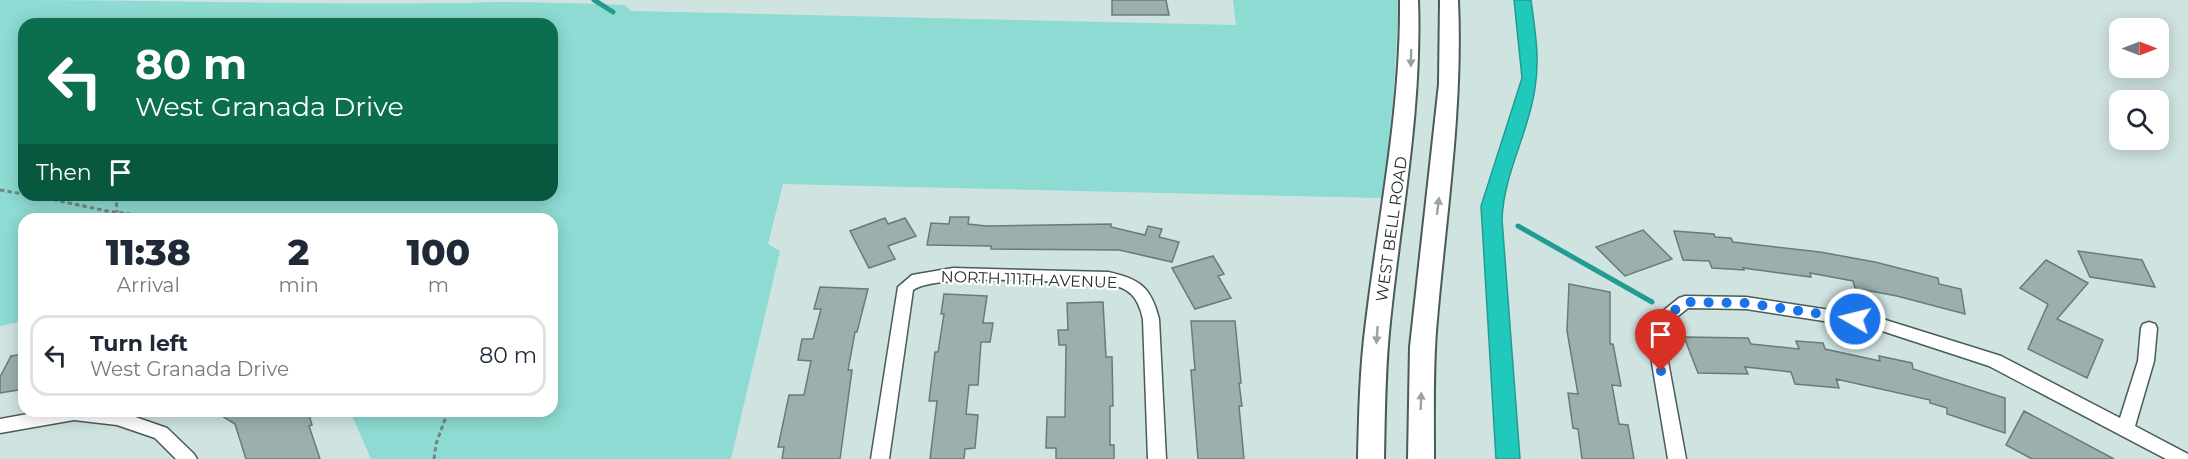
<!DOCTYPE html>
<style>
body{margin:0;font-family:Montserrat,sans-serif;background:#f2f2f3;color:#1f2937;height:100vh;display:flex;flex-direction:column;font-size:22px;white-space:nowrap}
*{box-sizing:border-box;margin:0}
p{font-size:20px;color:#747a83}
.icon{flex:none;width:33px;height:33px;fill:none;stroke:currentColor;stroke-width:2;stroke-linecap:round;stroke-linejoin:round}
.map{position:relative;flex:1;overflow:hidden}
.sheet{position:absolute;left:18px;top:213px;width:540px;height:204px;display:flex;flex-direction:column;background:#fff;border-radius:18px;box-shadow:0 3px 15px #0003}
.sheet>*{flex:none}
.hud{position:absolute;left:18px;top:18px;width:540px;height:183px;border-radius:18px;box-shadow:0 3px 15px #0003;background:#0b6e4f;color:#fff;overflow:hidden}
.needle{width:39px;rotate:90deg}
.tools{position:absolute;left:2109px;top:18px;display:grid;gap:12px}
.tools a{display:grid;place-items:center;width:60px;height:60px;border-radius:12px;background:#fff;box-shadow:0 3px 15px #0003;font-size:30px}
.pin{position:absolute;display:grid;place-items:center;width:51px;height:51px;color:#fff;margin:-62px -26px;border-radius:50% 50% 50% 0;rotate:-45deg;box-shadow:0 0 6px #0007}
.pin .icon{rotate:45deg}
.me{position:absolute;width:66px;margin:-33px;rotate:278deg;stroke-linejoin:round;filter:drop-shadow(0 0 4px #0008)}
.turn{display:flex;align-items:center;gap:21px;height:126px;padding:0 18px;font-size:27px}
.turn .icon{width:78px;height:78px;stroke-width:2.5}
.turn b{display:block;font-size:42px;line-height:51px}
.then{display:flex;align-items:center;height:57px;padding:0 18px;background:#0003;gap:12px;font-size:22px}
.eta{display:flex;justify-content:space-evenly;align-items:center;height:102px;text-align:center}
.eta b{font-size:36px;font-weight:800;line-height:42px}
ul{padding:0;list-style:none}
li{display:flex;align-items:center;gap:18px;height:81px;margin:0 12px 9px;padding:0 6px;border:3px solid #e0e1e3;border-radius:18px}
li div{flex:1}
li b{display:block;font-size:22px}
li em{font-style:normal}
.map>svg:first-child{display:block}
.green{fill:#8ddbd2;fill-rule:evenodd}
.water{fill:#21c9bd;stroke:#239b92;stroke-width:1.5}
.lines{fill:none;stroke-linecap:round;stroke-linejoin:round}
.stream{stroke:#239b92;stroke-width:5}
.building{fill:#9bafac;stroke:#697b79;stroke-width:1.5}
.minor-casing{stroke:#4a5b59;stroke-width:3}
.primary-casing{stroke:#4a5b59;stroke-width:4}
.path{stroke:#788583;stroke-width:3;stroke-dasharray:4.5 3;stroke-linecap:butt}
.minor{fill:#fff;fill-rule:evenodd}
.primary{fill:#fff;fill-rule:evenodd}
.oneway{fill:#9ea1a1}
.route{stroke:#1a73e8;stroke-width:10;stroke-dasharray:0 18}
.labels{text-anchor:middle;stroke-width:4.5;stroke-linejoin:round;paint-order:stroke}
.street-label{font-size:16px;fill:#272f2e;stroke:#fff}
</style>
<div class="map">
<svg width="2188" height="459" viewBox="0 0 2188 459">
<rect width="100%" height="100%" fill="#cfe3e0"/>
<path class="green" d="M0 0C157 0 313 5 470 3 490 0 595 4 624 5L631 11 1236 25 1233 0H1398C1396 67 1392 131 1381 198L783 184 768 244 780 251 731 459H371L350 411H552V219H24V321L0 326ZM24 24H552V195H24Z"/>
<path class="water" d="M1514 0H1531C1535 30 1540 58 1535 88 1529 133 1504 172 1502 219L1520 459H1496L1481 206 1522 78Z"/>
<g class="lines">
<path class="stream" d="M594 0 613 12
M1518 226 1652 302"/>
</g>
<path class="building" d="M1112 0H1166L1169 15H1112Z
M950 217H969L968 224 986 226 1111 224V227L1145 235 1148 226 1162 229 1159 237 1179 242 1172 262 1119 250 991 249V246L927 245 931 223 949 224Z
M885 218 888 224 905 218 916 236 888 246 895 259 869 268 850 231Z
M1643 230 1672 259 1625 276 1596 247Z
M1674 231 1714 234 1715 237 1731 238 1733 242 1820 252 1875 262 1938 278 1939 284 1961 289 1965 314 1897 296 1855 288 1853 281 1810 273 1811 277 1743 268 1744 270 1712 268 1709 261 1683 260Z
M2078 251 2142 260 2155 287 2090 277Z
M1213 256 1224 274 1218 276 1231 298 1195 309 1172 268Z
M2046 260 2088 283 2057 319 2103 340 2087 378 2028 349 2048 304 2020 288Z
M1569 284 1610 292V344H1613L1621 386 1612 385 1619 424 1628 425 1634 459H1582L1578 429 1573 428 1568 393 1578 394 1567 331Z
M820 287 868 289 857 332H855L848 370H852L840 459H782L784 447H778L789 395H804L811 361 798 360 802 339H813L821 309H814Z
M944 294 987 296 983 323H993L990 342H981L978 385H969L966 414 978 415 975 448 965 449 964 459H930L937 401H929L935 352H938L944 314H941Z
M1103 302 1106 357H1112L1113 406H1110V445H1114V459H1056V448H1046L1047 417H1065L1066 345H1059L1058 330H1068L1067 303Z
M1191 321H1235L1241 383H1239L1242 406H1239L1244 459H1198L1191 370H1195Z
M1684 337 1748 338 1751 344 1799 349 1796 341 1823 343 1825 349 1880 361 1879 356 1912 363 1913 369 2005 398V433L1947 414V408L1930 403V400L1836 379 1839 388 1795 384 1791 372 1745 367 1748 374 1698 373Z
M24 354V389L0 393V377L11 356Z
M214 411H308L312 425 309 426 320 459H246L235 424Z
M2024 411 2114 459H2032L2006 445Z"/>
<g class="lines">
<defs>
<path id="minor" d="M953 268 1108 272C1140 279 1151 287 1159 319L1166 459H1148L1143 319C1138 297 1130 288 1108 284 1069 283 940 272 913 290L889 459H871L898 287 912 275Z
M1685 296 1746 297 1876 317 2001 356 2120 418 2138 361 2141 328 2143 324 2149 322 2155 324 2157 328 2154 361 2135 426 2188 454V459H2166L1989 366 1876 329 1746 309 1688 308 1662 329 1686 459H1668L1646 327 1648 323 1679 298Z
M44 411H118L167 428 194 454 197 459H176L155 438 117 425 74 420 0 433V419Z"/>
<path id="primary" d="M1400 0H1418C1422 109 1401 214 1390 322 1385 368 1385 413 1384 459H1358C1359 413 1360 368 1366 322 1379 214 1401 109 1400 0Z
M1440 0H1458C1463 112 1445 221 1436 331 1433 374 1434 416 1434 459H1408L1410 347 1439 84Z"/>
</defs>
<use href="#minor" class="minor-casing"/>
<use href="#primary" class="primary-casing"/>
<path class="path" d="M0 190 24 194
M31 195 107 211 168 219
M116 195 117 212
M434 459 436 444 448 411"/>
<use href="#minor" class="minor"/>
<use href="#primary" class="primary"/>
</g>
<defs><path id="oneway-solid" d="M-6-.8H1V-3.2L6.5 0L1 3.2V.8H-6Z" transform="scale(1.5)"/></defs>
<g class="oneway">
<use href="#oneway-solid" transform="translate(1411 58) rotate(91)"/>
<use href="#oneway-solid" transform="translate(1438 206) rotate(-83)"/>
<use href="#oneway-solid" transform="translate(1377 335) rotate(94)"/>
<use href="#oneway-solid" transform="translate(1421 401) rotate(-88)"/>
</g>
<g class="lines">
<path class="route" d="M1661 371 1654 327 1685 302 1746 303 1855 319"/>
</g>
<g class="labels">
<g class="street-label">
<text transform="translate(1391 229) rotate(-82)" y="6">WEST BELL ROAD</text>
<text transform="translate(1029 279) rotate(2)" y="6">NORTH 111TH AVENUE</text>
</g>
</g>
</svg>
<div class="tools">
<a><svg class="needle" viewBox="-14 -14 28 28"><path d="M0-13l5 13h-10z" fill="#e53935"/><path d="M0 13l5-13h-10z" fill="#747a83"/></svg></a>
<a><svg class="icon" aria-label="search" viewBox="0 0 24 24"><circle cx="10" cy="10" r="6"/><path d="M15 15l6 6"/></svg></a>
</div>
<div class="pin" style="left:1661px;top:371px;background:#d93025"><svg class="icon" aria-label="arrive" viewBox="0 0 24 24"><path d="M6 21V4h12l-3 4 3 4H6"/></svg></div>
<svg class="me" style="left:1855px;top:319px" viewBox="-20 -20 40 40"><circle r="17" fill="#1a73e8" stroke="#fff" stroke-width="3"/><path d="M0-11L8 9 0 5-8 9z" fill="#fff"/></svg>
<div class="hud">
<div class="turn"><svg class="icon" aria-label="left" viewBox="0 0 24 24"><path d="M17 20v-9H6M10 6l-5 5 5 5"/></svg><div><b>80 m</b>West Granada Drive</div></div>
<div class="then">Then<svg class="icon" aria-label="arrive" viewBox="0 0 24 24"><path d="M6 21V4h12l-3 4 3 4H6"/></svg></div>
</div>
<section class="sheet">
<div class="eta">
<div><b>11:38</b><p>Arrival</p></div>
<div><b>2</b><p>min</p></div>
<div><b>100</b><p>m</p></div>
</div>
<ul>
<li><svg class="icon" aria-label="left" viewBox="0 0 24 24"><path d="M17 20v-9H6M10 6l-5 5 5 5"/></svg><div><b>Turn left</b><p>West Granada Drive</p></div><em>80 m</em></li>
</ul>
</section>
</div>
